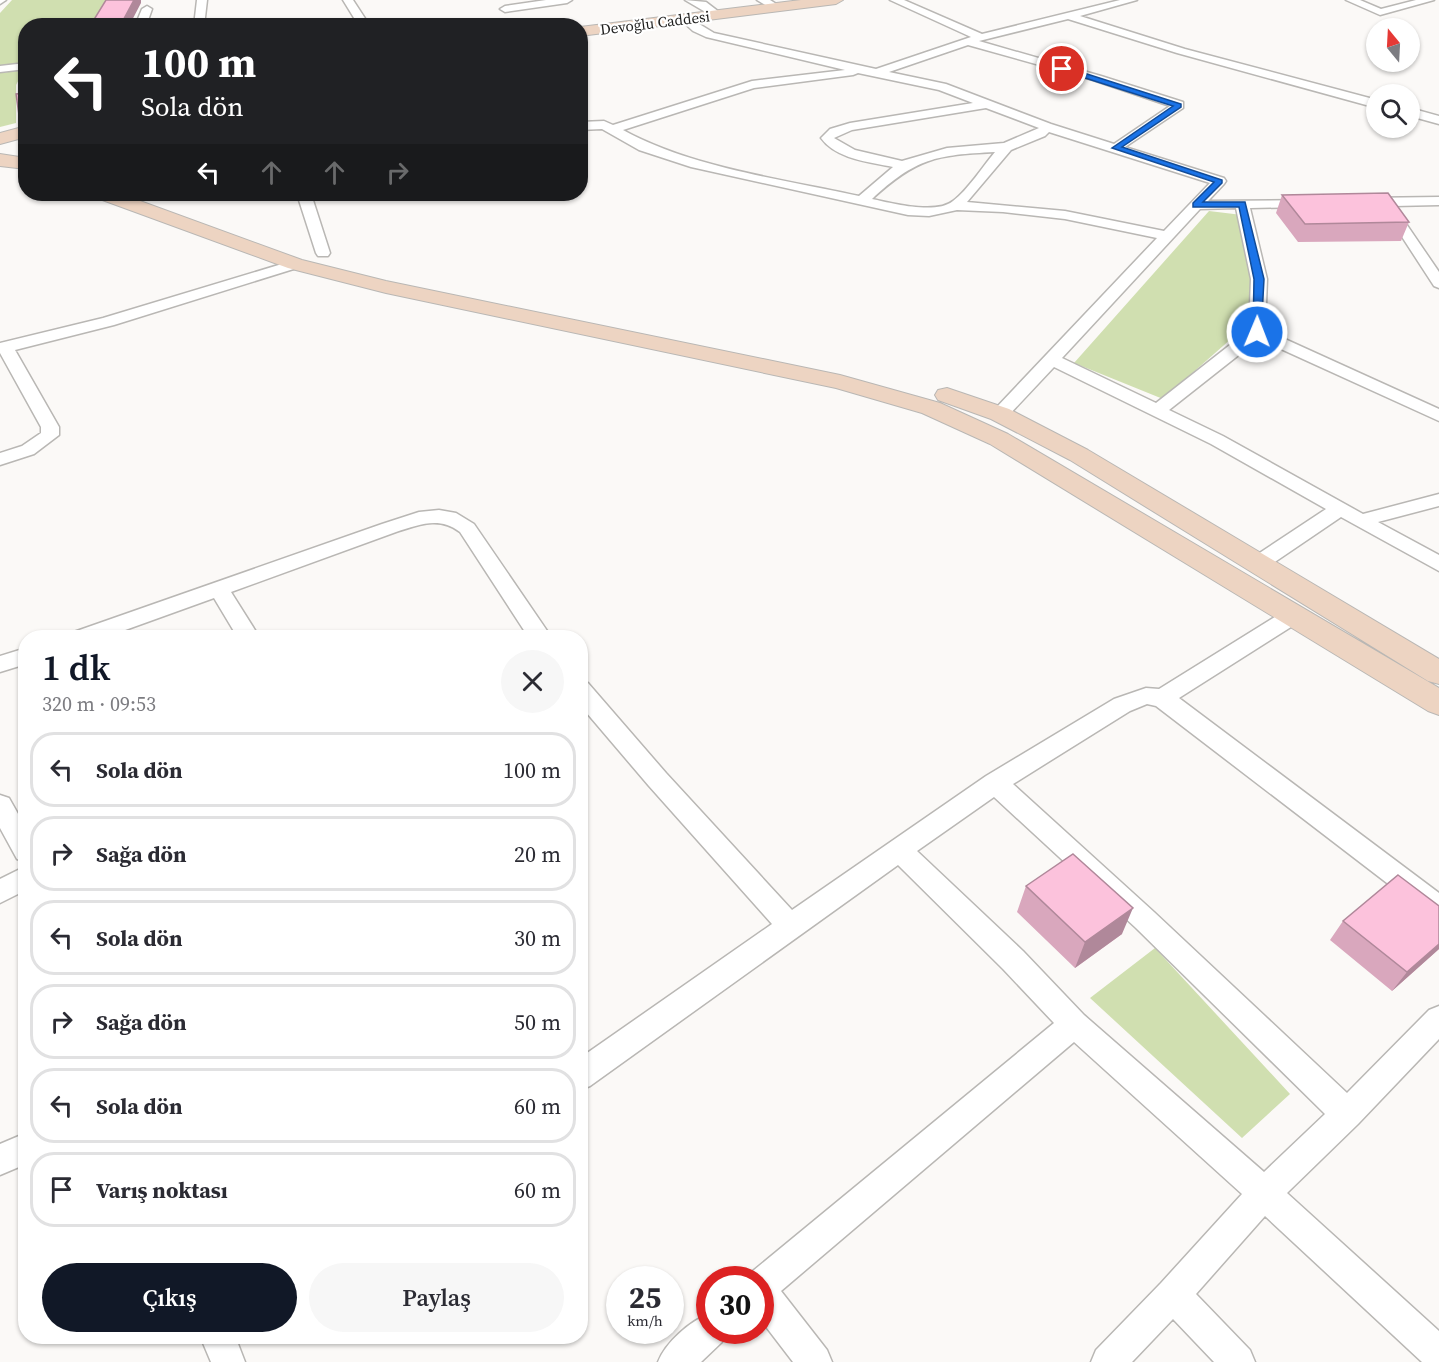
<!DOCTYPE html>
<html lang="tr">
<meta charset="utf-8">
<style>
body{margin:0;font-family:"Source Serif 4",serif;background:#f7f7f7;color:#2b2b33;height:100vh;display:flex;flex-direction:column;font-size:22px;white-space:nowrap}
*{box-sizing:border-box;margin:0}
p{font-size:20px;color:#7c7c81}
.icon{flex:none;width:33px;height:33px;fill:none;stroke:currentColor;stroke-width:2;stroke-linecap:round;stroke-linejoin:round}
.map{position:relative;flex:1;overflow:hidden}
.details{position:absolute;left:18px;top:630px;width:570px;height:714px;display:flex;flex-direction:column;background:#fff;border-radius:24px;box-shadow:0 2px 4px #0004}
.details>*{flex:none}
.guide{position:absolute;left:18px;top:18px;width:570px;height:183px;border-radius:24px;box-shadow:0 2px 4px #0004;background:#202124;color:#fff;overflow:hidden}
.needle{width:39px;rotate:342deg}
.controls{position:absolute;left:1366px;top:18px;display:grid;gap:12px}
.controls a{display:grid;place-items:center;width:54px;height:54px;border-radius:50%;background:#fff;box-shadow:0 2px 4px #0004;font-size:30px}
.speed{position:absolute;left:606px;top:1266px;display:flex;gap:12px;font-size:30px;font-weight:700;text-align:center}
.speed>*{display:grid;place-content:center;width:78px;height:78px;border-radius:50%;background:#fff;box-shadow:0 2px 4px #0004;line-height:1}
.speed small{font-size:15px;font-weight:400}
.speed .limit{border:9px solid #d22;background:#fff;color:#111}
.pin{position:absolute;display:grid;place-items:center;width:51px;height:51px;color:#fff;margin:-26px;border:3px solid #fff;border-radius:50%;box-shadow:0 2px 6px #0007}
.me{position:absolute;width:66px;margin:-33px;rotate:1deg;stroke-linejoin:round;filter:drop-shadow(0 0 4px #0008)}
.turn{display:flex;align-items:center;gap:21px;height:126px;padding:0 24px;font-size:27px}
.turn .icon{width:78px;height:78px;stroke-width:2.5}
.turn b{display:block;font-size:42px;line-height:51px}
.lanes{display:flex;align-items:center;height:57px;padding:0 24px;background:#0003;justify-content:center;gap:30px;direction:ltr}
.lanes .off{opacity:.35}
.round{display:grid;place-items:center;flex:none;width:63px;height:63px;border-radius:32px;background:#f7f7f7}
.overview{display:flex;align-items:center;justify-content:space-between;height:102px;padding:0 24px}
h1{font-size:36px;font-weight:600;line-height:45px;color:#111827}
.action{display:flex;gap:12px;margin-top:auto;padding:12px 24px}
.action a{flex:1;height:69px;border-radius:36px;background:#111827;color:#fff;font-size:24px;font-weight:600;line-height:69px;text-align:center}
.action a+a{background:#f7f7f7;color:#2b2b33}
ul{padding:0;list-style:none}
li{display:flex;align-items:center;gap:18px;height:75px;margin:0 12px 9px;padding:0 12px;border:3px solid #e1e1e2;border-radius:24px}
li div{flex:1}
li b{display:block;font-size:22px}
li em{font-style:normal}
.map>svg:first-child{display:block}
.green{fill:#d0dfb0}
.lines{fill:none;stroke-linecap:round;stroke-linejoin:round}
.street-casing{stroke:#b9b7b4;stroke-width:3}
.secondary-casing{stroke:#b9b7b4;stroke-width:2}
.street{fill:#fff;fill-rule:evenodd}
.secondary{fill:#edd4c2;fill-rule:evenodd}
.wall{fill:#d9a7bd}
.shaded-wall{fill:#b0889a}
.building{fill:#fcc2dc;stroke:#b0889a;stroke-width:1.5}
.route{fill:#1a73e8;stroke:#114b97;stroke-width:1.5}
.labels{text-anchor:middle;stroke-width:4.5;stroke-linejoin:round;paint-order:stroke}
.far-street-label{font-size:15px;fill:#1d1d1c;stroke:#fff}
</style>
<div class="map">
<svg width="1439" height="1362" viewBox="0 0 1439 1362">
<rect width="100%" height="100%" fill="#fbf9f7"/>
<path class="green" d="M12 0H137L96 25 26 26 25 64 0 67V13Z
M24 70 16 85V123L0 127V73Z
M1209 211 1242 215 1252 284 1249 323 1163 399 1074 363Z
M1155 948 1290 1094 1242 1138 1090 998Z"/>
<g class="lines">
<defs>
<path id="street" d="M0 0H6L0 4Z
M197 0H207L204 26H194Z
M343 0H353L370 26H359Z
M546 0H572L567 3 505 12 500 9 505 6Z
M685 0 706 2 723 15 714 17Z
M757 0H770L781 7 772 9Z
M890 0H904L982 34 1120 0H1137L1080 16 1185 49 1377 100V108L1177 53 1068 19 979 41 1101 76 1183 102V108L1125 147 1224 178 1226 181 1224 184 1208 201 1313 200 1315 203 1308 207 1250 208 1267 279 1265 330 1439 409V421L1259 339 1169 410 1223 436 1363 514 1439 494V506L1378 522 1439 555V571L1341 517 1266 568 1259 570 1252 568 1249 563 1252 558 1326 509 1211 444 1054 367 1006 418H994L991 414 994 410 1157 238 1065 219 1003 212 957 210 929 216 908 215 691 167 639 150 602 129 580 130V122L604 121 613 125 752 81 845 70 706 37 693 31 682 21V17L686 16 714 33 876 69 971 37ZM968 45 1093 80 1170 106 1114 144 1051 124 946 84 889 72ZM858 73 939 90 973 103 850 123 830 129 821 138C836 159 869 162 893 167L859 196C781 179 693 168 623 130L754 88 853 75ZM986 108 1039 128 1004 143 947 148 902 161 855 150 834 138 852 130ZM1049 132 1210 183 1164 231 1065 211 967 202 1011 150 1045 136ZM995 152C983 166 968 190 953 201 936 215 891 203 872 199 916 158 936 155 995 152ZM1236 208 1251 279 1249 330 1156 403 1062 358 1200 209Z
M1346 0H1360L1381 9 1416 0H1434L1380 15Z
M147 6 152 9 146 26H135L142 9Z
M26 63V69L0 72V66Z
M1410 108 1439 116V124L1410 116Z
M297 194H311L330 253 328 256H318L316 253Z
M1439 197V205L1394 206 1439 272V288L1434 286 1382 206H1365L1358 202 1365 198Z
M295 260 300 261 302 264 300 267 114 325 15 350 59 427V435L34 454 0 465V453L22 446 41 433V427L0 353V343L103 318Z
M439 510 456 513 474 524 552 638H529L460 532C439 516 419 525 396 532L231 592 260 638H238L214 598 103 638H68L71 633 382 524 419 512Z
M1294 608 1302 610 1305 615 1302 620 1179 698 1439 893V919L1430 916 1156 706 1147 704 1130 711 1013 784 1154 912 1347 1093 1429 1010 1439 1006V1039L1358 1124 1287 1193 1439 1331V1362H1422L1265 1216 1196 1294 1250 1350 1255 1362H1214L1173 1319 1132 1362H1091L1096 1350 1161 1283 1242 1194 1074 1042 781 1291 827 1350 832 1362H793L760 1319V1280H746L748 1275 1054 1023 1003 969 898 865 590 1086 580 1090V1058L772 924 649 786 580 705V681L588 683 666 773 792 910 986 776 1114 699 1146 688 1159 689 1286 610ZM994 797 1136 928 1325 1114 1264 1172 1084 1015 1023 951 917 851Z
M26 648V664L0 672V656Z
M0 795 9 798 26 828V862L17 859 0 828Z
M26 866V890L0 903V879Z
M26 1133V1164L0 1175V1144Z
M710 1313V1330H727L722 1342 701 1362H658C666 1342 689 1322 710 1313Z
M200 1336H235L245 1362H211Z"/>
<path id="secondary" d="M801 0H843L836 4 580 36V27Z
M26 126V137L0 144V133Z
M0 154 26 158V169L0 166Z
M94 194H121L302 260 386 281 840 375 940 403 1008 434 1439 688V715L1428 711 990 444 922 413 836 388 386 293 288 268 97 198Z
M947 388 1009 409 1088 450 1439 659V684L1428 681 1070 460 991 419 938 400 935 395 938 390Z"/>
</defs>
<use href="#street" class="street-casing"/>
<use href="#secondary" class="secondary-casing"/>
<use href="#street" class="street"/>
<use href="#secondary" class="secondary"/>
</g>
<path class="wall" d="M26 93 25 146 21 137 23 125 19 115Z
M1282 195 1409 222 1401 241 1298 242 1276 213Z
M1026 886 1122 934 1075 968 1017 912Z
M1343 921 1439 949 1392 991 1330 940Z"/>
<path class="shaded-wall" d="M134 0H141V3L129 26H120Z
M26 135V146H25L21 137Z
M1133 908 1122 934 1075 968 1085 942Z
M1439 944V949L1392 991 1407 972Z"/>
<path class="building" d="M106 0H134L120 26H90Z
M26 93V135L21 137 24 117 19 115 16 94Z
M1388 193 1409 222 1305 224 1282 195Z
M1073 854 1133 908 1085 942 1026 886Z
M1398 875 1439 906V944L1407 972 1343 921Z"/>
<path class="route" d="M1062 66 1181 104V107L1122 147 1222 180V183L1203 202H1245L1264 279 1261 334 1253 332 1254 279 1239 207H1193V203L1214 182 1112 148 1173 106 1060 70Z"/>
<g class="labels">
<g class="far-street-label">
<text transform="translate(655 23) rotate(-7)" y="5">Devoğlu Caddesi</text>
</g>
</g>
</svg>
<div class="controls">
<a><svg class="needle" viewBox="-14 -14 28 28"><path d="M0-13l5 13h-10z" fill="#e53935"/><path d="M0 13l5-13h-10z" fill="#7c7c81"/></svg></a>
<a><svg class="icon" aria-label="search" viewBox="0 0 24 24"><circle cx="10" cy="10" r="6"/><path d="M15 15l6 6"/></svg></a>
</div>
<div class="speed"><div>25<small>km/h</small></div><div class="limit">30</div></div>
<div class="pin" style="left:1062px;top:69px;background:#d93025"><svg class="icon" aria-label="arrive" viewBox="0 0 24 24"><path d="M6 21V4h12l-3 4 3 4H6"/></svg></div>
<svg class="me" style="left:1257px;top:332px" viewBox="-20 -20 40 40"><circle r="17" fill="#1a73e8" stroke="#fff" stroke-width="3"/><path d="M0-11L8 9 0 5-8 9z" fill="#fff"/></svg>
<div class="guide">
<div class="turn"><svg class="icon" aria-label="left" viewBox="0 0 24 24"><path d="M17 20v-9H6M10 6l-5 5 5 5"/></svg><div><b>100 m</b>Sola dön</div></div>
<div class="lanes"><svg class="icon" aria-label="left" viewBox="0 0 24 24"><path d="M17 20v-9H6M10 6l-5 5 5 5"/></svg><svg class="icon off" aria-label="ahead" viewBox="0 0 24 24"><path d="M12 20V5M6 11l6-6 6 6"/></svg><svg class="icon off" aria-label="ahead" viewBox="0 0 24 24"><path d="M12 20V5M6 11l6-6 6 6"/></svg><svg class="icon off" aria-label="right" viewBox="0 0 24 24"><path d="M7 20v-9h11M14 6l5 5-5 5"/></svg></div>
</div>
<section class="details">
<div class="overview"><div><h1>1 dk</h1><p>320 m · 09:53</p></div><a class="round"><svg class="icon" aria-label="close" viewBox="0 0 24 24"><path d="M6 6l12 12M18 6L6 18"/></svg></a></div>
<ul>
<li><svg class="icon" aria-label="left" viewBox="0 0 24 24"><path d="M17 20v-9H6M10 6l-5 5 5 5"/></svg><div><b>Sola dön</b></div><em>100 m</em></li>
<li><svg class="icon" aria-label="right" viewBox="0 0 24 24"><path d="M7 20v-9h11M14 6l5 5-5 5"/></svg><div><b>Sağa dön</b></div><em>20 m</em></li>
<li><svg class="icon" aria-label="left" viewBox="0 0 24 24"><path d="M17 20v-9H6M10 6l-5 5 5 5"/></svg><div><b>Sola dön</b></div><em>30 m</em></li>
<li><svg class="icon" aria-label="right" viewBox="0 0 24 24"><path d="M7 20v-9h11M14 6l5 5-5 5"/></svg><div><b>Sağa dön</b></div><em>50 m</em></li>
<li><svg class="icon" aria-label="left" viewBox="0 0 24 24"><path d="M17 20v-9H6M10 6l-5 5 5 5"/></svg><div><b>Sola dön</b></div><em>60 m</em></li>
<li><svg class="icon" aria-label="arrive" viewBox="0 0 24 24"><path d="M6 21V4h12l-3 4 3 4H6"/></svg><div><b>Varış noktası</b></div><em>60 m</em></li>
</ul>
<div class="action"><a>Çıkış</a><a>Paylaş</a></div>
</section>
</div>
